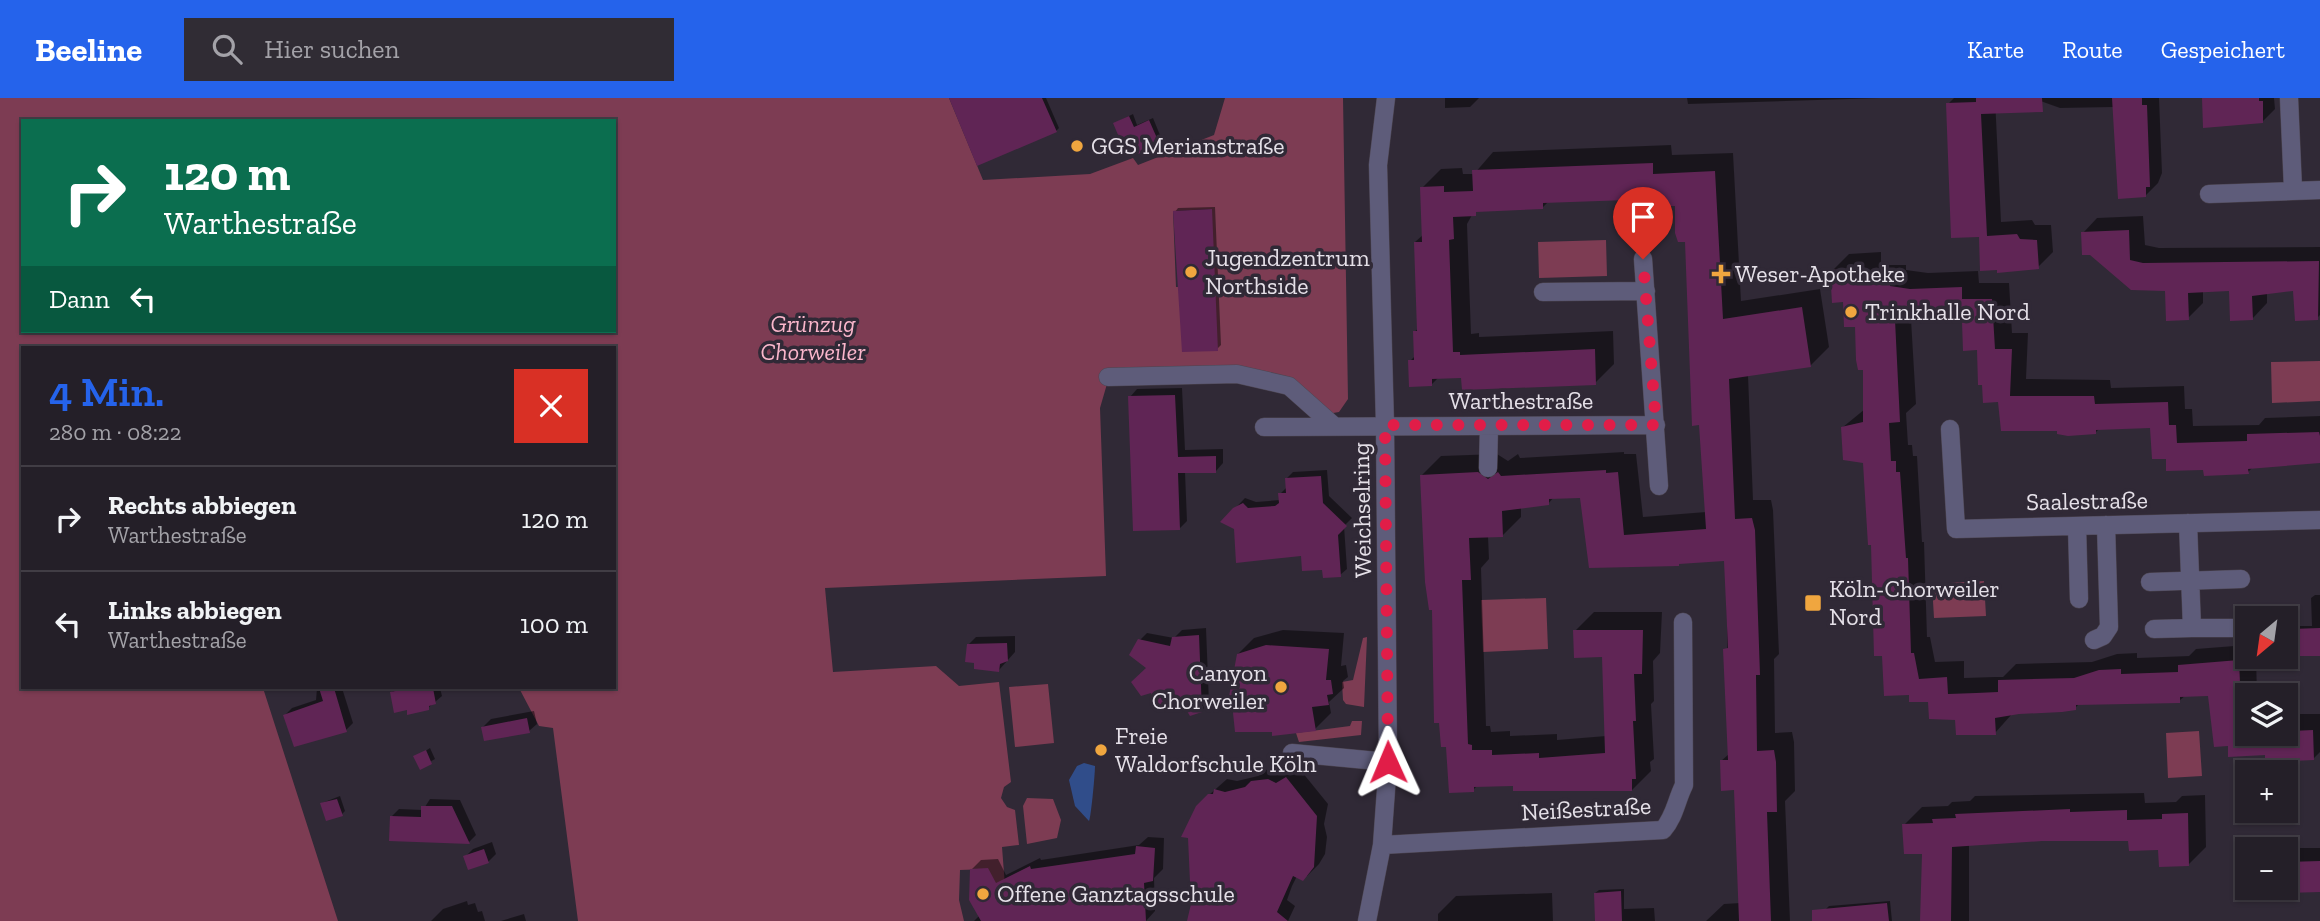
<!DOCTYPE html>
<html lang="de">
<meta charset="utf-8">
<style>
body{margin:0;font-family:"Zilla Slab",serif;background:#302c34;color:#f1f3f6;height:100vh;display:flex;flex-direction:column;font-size:26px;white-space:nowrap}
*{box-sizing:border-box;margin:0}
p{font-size:23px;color:#a3a2a8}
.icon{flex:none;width:38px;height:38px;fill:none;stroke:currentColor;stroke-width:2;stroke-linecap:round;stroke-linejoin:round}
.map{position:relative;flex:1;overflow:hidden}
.details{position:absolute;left:21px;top:248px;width:595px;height:343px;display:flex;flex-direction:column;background:#241f28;border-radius:0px;box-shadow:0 2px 5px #0004,0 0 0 2px #413d45}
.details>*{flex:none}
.top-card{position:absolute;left:21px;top:21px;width:595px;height:214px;border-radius:0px;box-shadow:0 2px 5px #0004,0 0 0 2px #413d45;background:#0b6e4f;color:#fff;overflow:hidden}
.needle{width:46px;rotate:209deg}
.fabs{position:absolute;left:2235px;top:508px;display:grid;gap:14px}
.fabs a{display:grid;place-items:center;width:63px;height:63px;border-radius:0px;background:#241f28;box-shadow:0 2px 5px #0004,0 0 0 2px #413d45;font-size:35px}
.pin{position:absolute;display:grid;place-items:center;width:60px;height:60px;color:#fff;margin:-72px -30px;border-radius:50% 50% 50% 0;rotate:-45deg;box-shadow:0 0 7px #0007}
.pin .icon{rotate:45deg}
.me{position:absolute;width:77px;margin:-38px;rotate:359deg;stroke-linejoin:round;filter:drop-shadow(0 0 5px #0008)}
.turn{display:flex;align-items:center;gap:24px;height:147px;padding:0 28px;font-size:32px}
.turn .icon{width:91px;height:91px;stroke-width:2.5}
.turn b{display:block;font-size:49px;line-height:60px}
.then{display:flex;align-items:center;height:66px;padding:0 28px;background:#0003;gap:14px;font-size:26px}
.round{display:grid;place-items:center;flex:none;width:74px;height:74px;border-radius:0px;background:#302c34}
.overview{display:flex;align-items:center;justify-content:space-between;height:119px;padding:0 28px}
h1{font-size:42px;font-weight:600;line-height:52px;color:#2563eb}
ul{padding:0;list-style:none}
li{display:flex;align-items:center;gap:21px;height:105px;padding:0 28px;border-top:2px solid #413d45}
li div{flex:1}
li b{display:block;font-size:26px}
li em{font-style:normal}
header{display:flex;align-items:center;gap:42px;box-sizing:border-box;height:98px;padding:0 35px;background:#2563eb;color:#fff}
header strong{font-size:33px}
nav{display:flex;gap:38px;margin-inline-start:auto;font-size:24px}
.search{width:490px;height:63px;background:#302c34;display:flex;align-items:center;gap:18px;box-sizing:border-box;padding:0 24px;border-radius:0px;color:#a3a2a8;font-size:26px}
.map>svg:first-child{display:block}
.green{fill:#7d3c53;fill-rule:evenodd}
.water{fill:#304d8a}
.shadow{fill:#0007}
.building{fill:#602555}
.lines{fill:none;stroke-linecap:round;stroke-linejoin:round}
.minor-casing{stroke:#4d4652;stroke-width:19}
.minor{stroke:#5e5c7a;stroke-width:18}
.route{stroke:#e11d48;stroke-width:12;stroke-dasharray:0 21.6}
.poi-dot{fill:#f0a63f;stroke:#302936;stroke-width:2.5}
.labels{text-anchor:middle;stroke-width:7;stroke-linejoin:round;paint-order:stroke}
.poi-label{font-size:24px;fill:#e5e0e8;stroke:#302936;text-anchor:start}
.park-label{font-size:24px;font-style:italic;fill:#fab6cb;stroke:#302936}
.street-label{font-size:24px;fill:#e5e0e8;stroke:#302936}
</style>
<header>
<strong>Beeline</strong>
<div class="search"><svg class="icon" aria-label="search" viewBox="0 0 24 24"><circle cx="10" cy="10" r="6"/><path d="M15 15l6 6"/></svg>Hier suchen</div>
<nav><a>Karte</a><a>Route</a><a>Gespeichert</a></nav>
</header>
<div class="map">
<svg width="2320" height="823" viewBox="0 0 2320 823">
<rect width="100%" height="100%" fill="#302936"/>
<path class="green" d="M0 0H949L983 82 1090 76 1133 60 1138 67 1214 37 1225 0H1343L1348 301 1339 314 1327 316 1289 288 1237 276 1109 279 1100 310 1106 478 825 490 833 574 936 568 959 588 999 584 1011 684 1004 689 1001 700 1007 709 1015 712 1019 747 1002 749 1005 788 996 793 988 771 960 772 959 802 964 823H578L553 630 539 628 519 590H614V250H23V590H263L338 823H0ZM23 23H614V233H23ZM1212 111 1180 189H1176L1173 113Z
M1606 142 1607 178 1539 180 1538 144Z
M2320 263V303L2272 305 2271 264Z
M1984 483 1986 518 1934 520 1932 486Z
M1546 500 1548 551 1483 554 1481 502Z
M1367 539 1364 609 1346 606 1343 602 1342 584 1353 582 1363 540Z
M1048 586 1054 645 1015 649 1009 589Z
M1352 623H1362L1361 637 1299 644 1296 635 1350 628Z
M2199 633 2202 678 2168 680 2166 635Z
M1027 700 1053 701 1061 722 1057 740 1027 746 1023 708Z"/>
<path class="water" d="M1084 665 1095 668C1095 676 1091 719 1089 723L1075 708 1069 682 1077 668Z"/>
<path class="shadow" d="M951 0H1046L1059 30 1056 33Z
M1445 0H1479L1470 9 1445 10Z
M1687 0H1881L1688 6Z
M1954 0H1995L2001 124 2032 122 2035 127H2051L2053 154 2038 169 1981 137 1948 6Z
M2032 0H2159L2162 75 2158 85 2145 98 2114 9 2060 10Z
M2203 0H2274L2275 11 2263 23Z
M1133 16 1137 27 1153 20 1162 42 1159 46 1136 44 1115 25Z
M1671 47 1672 57 1733 55 1741 203 1820 191 1829 249 1810 268 1748 277 1753 402H1771L1773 412 1779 556 1774 561 1775 635 1792 634 1794 644 1795 693 1785 703 1790 823H1706L1724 806 1740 805 1736 690 1721 663 1729 656 1726 461 1591 468 1582 398 1554 399 1548 406 1521 409V419L1502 438H1488L1489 461 1481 470 1486 628H1490L1491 634 1510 633V638L1557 636V642L1606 638 1603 557 1575 533 1594 514H1662L1660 555 1653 563 1654 603 1651 606 1654 661 1650 664 1651 673 1632 692 1514 686 1478 687 1473 692 1434 510 1422 377 1441 358 1497 356 1508 363 1518 356 1520 360 1624 354V356H1636L1643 419 1706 414 1687 142 1676 107 1629 100 1549 103 1542 110 1479 112 1472 117 1467 126 1471 236 1479 235V239L1613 233 1614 266 1595 285 1463 278 1439 279 1432 286 1410 263 1415 258 1414 234 1419 230 1415 144 1424 136 1422 90 1441 71 1462 70 1463 76H1474L1493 54Z
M1215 109 1221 247 1217 251 1175 114 1178 110Z
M2143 118 2145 147 2159 150 2320 149V217L2317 220 2295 192 2267 194V205L2253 220 2231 191 2203 193V205L2188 220 2166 191 2083 135 2097 120Z
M1881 154V167H1906V172L1928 175 1978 173 1979 185H2009L2012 235H2028L2026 281 2110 282 2111 290 2184 288 2185 311H2192L2193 328 2259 327 2265 320 2320 318V364L2254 368 2248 374 2205 370 2167 360 2152 328 2100 330 2095 335 2058 331 1999 302 1964 222 1911 221 1916 306 1906 315 1908 347H1912L1913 358H1917L1922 444H1924L1927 539H1930L1935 564 1964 563V580L1994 579H2003L2016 566 2092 564 2117 556 2137 555V560L2189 558 2196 551 2247 547V558H2256L2257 597H2247V635H2286V616H2320V654L2313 661 2267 655 2229 646 2210 596 2186 597 2179 603 2080 605 2075 610 2012 616 1995 635 1957 620 1930 602 1911 603 1873 445 1865 363 1843 329 1865 311 1864 270 1857 227 1832 173 1849 156Z
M1182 290 1185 352 1223 351V365L1216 373 1185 374 1187 423 1180 430 1130 299 1137 291Z
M1327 372 1329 398 1352 420 1344 428 1347 471 1340 477 1303 456 1223 423 1245 400 1256 404 1280 402V396L1287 389V380L1293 374Z
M2315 497H2320V556L2293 531 2296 528H2312L2311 500Z
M1206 530 1209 605 1201 613 1183 603 1148 570 1139 543 1147 535 1174 540 1182 532Z
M1283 532 1344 535 1341 568 1346 567 1348 579 1343 583 1344 590 1329 604 1331 615 1315 631 1238 556 1254 540Z
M1015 538V554L999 572 968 547 976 539Z
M317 590H342L353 625 346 632 285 617 292 610 316 602Z
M397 590H440L442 598 428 610H408L392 594Z
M534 613 537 626 529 633 483 629 491 621Z
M430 650 435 661 421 669 416 659Z
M1298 669 1328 706 1324 726 1327 739 1325 756 1319 766 1307 778H1297L1292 788 1287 802 1295 808 1288 823H1189L1209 697 1227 681 1237 683 1258 678 1265 672 1280 670 1288 675Z
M2144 695 2145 705 2176 704 2182 698 2205 697 2206 749 2188 767 2160 750 2130 741H2042L1969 746V823H1922L1923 754 1904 727 1922 709 1948 708 1952 704 1970 703 1975 698Z
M340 698 345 713 342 716 322 705Z
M430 701 460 702 476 737 469 744 392 718 399 711 423 712Z
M1148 739 1164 740 1163 771 1154 780 1155 813 1146 823H974L980 817 971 772 981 762 998 761 1006 777 1040 760 1041 762 1139 747Z
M2297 743V750H2320V792L2285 793 2286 751H2247V787H2237L2236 759 2251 744Z
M492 744 496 756 488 764 465 759 473 751Z
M1624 791V811L1654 810 1655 823H1596L1595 795 1599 792Z
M1552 795 1553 823H1438V816L1456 798Z
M467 803 468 807 475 805 478 814 482 813 485 823H431L443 811Z
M1890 803 1892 823H1826L1825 812 1829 808Z
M524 816 526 823H501Z"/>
<path class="building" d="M949 0H1042L1057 34 977 68Z
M1976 0H2042L2043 14 1981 16 1987 138 2017 136 2020 141 2037 142 2039 171 1997 175V172L1980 173 1979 139 1951 140 1946 5 1976 4Z
M2112 0H2142V7H2147L2150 89H2146V99L2118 101Z
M2202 0H2259V3H2263V25L2203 30Z
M1129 18 1134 29 1149 22 1160 47 1138 56 1135 47 1124 51 1113 25Z
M1653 65V76L1715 73 1723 221 1802 209 1811 269 1729 281 1735 421 1752 420 1755 432 1760 577H1756L1757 653 1774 652 1776 664 1777 714H1767L1771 823H1739L1734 692 1721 693 1720 662H1728L1723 551 1728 550 1724 463 1679 466V468L1589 470 1580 400 1549 401V407L1502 413 1503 439 1469 440 1471 482H1462L1468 646 1472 647V652H1492V657L1539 655V660L1605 655 1602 559 1574 560 1573 532H1643L1642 576H1634L1636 623H1633L1636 681H1632V693H1513V688L1474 689V694L1449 695 1446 649H1441L1439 625H1434L1432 512H1429L1425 484 1420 377 1478 374 1488 381 1498 374 1501 378 1606 372V375L1618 374 1624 437 1706 431 1699 327 1692 328 1685 144H1678L1675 135V108L1628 109V102L1543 105V111L1476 114V118L1453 119 1454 141 1449 142 1453 254H1460V257L1595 251 1596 287 1462 292 1461 280 1432 281V288L1409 289 1408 262H1414L1413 233H1417L1414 144H1422L1420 89 1444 88V94L1473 93 1472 72Z
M1212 111 1218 253 1182 254 1173 113Z
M2129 132 2130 162 2143 165 2319 163 2318 222 2295 223 2293 193 2252 198 2253 222 2230 223 2229 193 2188 195 2189 222 2166 223 2165 193 2131 192 2090 157H2082L2081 134Z
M1864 170 1865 183H1890V188L1910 191 1962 189V201H1992L1995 251H2012L2010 298H2094L2095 306 2168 304 2169 327H2176L2177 345 2247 343V336L2319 334 2320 338V365L2248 371 2249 376 2204 378 2203 372 2166 373V361H2152L2150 330 2096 332V336L2068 338 2057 336V333H2001L1998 304 1983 305 1982 287H1978L1977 252 1963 253 1962 224 1895 222 1900 324 1889 325 1891 363H1896V374H1900L1906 460H1908L1911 555H1914L1919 581 1947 579 1948 596 1976 595 1998 594V582L2074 580 2099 572 2121 571V576L2178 574V567L2239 562 2242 632 2247 631V635L2313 632 2314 662 2265 664V657L2228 659V648L2214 649 2208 598 2180 599V605L2076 607V612L2062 614 2019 616 1995 620 1996 637H1956L1955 622 1929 621 1928 604H1909V597L1884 598 1882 558H1874L1871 447H1868L1863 365 1843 362 1841 329 1863 324V272H1858L1856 262 1855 229H1844L1843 204 1832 205 1830 172Z
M1175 297 1178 359 1216 358V375H1178L1180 432 1133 433 1128 298Z
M1321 378 1323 405 1347 428 1338 437 1341 479 1323 480 1322 472 1302 473 1301 458 1236 465 1234 431 1220 424 1233 410 1243 405 1248 410 1275 408 1279 405 1278 395H1286L1285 380Z
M2320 530V558H2292L2291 531Z
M1199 537 1202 614 1190 618 1182 605 1155 613 1151 595 1141 598 1131 584 1146 570 1129 557 1138 541 1170 548 1172 539Z
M1007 545 1008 563 1000 566 999 574 974 571V565L965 564 967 546Z
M1266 547 1329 551 1326 582H1331L1333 596 1327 597 1329 607 1312 609 1316 633 1272 638V634H1235L1232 605 1228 604 1237 556Z
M319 590H334L347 634 294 649 283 617 323 603Z
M411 590H433L436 606 429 608V612L407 617V612L394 615 390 594Z
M527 620 530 635 484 643 481 629Z
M426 652 432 666 420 672 413 658Z
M1286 679 1317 718 1314 769 1303 783 1293 778 1277 814 1288 823H1187L1191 806 1188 740 1181 739 1196 708 1208 696H1213L1214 691 1225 694 1245 689 1251 683 1268 681 1276 685Z
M337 701 343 718 326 723 320 705Z
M421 708H452L470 746 389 743 390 718 421 719Z
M2070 711V714L2127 712V722L2162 721V716L2188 715 2189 768 2159 769 2158 752 2129 753 2128 743H2042L1952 749 1951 823H1920L1922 756H1904L1902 726 1933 725 1932 721 1956 720 1955 716Z
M1136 748 1155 750 1153 783 1144 785 1146 823H981L969 802 970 771 988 770 996 785 1030 768 1031 771 1135 756Z
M484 751 489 765 468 772 463 758Z
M2320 763V794L2286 795V764Z
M1621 793 1622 823H1595L1594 795Z
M1887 805 1889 823H1812V812Z"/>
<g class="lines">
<defs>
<path id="minor" d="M2289 0 2293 91
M2209 96 2320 92
M1643 161 1659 388
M1543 194 1646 193
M1108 279 1237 276 1289 288 1334 328
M1264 329 1656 327
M1950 331 1956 431 2320 422
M1488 370 1489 328
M2077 428 2079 501
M2150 484 2241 481
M2192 530H2242
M2154 531 2192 530 2188 425
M2094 542 2103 538 2109 529 2106 427
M1292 655 1388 664
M1382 747 1663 732C1675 718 1676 703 1684 687L1683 524
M1367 823 1382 747 1388 664 1385 327 1378 67 1386 0"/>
</defs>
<use href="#minor" class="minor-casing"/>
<use href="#minor" class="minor"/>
</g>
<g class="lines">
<path class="route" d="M1388 664 1385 327H1656L1643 161"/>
</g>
<g class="poi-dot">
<circle cx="1077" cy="48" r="7"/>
<circle cx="1191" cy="174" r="7"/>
<path d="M1717.5 165.5h7v7h7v7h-7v7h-7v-7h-7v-7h7z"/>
<circle cx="1851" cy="214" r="7"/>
<rect x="1804" y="496" width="18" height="18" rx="3.5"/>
<circle cx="1281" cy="589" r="7"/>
<circle cx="1101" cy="652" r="7"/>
<circle cx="983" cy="796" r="7"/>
</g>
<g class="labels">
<g class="poi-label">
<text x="1091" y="56">GGS Merianstraße</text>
<text x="1205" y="168">Jugendzentrum<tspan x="1205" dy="28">Northside</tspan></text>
<text x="1735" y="184">Weser-Apotheke</text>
<text x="1865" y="222">Trinkhalle Nord</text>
<text x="1829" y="499">Köln-Chorweiler<tspan x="1829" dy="28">Nord</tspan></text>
<text x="1267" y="583" text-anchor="end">Canyon<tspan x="1267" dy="28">Chorweiler</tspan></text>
<text x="1115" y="646">Freie<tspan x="1115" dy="28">Waldorfschule Köln</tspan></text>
<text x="997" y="804">Offene Ganztagsschule</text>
</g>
<g class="park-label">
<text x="813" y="234">Grünzug<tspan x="813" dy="28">Chorweiler</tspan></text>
</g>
<g class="street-label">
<text x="1521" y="311">Warthestraße</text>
<text transform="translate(2087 403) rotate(-1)" y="8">Saalestraße</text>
<text transform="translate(1362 412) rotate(-91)" y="8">Weichselring</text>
<text transform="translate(1586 711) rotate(-3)" y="8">Neißestraße</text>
</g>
</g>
</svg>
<div class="fabs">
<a><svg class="needle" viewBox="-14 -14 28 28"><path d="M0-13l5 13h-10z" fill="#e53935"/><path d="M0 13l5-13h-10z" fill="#a3a2a8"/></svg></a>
<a><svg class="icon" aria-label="layers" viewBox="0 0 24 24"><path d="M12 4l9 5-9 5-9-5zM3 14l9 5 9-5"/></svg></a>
<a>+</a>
<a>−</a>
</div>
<div class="pin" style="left:1643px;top:161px;background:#d93025"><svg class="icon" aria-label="arrive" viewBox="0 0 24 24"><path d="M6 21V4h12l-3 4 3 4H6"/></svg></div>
<svg class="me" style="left:1388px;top:664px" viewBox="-20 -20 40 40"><path d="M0-17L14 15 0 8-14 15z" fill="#e11d48" stroke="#fff" stroke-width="4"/></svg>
<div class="top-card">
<div class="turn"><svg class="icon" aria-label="right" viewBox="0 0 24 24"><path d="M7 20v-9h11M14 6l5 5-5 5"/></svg><div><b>120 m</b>Warthestraße</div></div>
<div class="then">Dann<svg class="icon" aria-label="left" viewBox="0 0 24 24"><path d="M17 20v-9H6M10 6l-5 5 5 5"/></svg></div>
</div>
<section class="details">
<div class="overview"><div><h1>4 Min.</h1><p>280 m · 08:22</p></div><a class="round" style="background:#d93025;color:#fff"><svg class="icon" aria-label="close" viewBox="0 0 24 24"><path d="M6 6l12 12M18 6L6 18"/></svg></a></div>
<ul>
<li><svg class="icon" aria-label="right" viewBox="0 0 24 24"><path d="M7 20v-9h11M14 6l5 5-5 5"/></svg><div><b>Rechts abbiegen</b><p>Warthestraße</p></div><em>120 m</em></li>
<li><svg class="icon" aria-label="left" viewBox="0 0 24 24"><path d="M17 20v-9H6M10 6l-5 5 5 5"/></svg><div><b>Links abbiegen</b><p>Warthestraße</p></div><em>100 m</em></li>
</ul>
</section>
</div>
